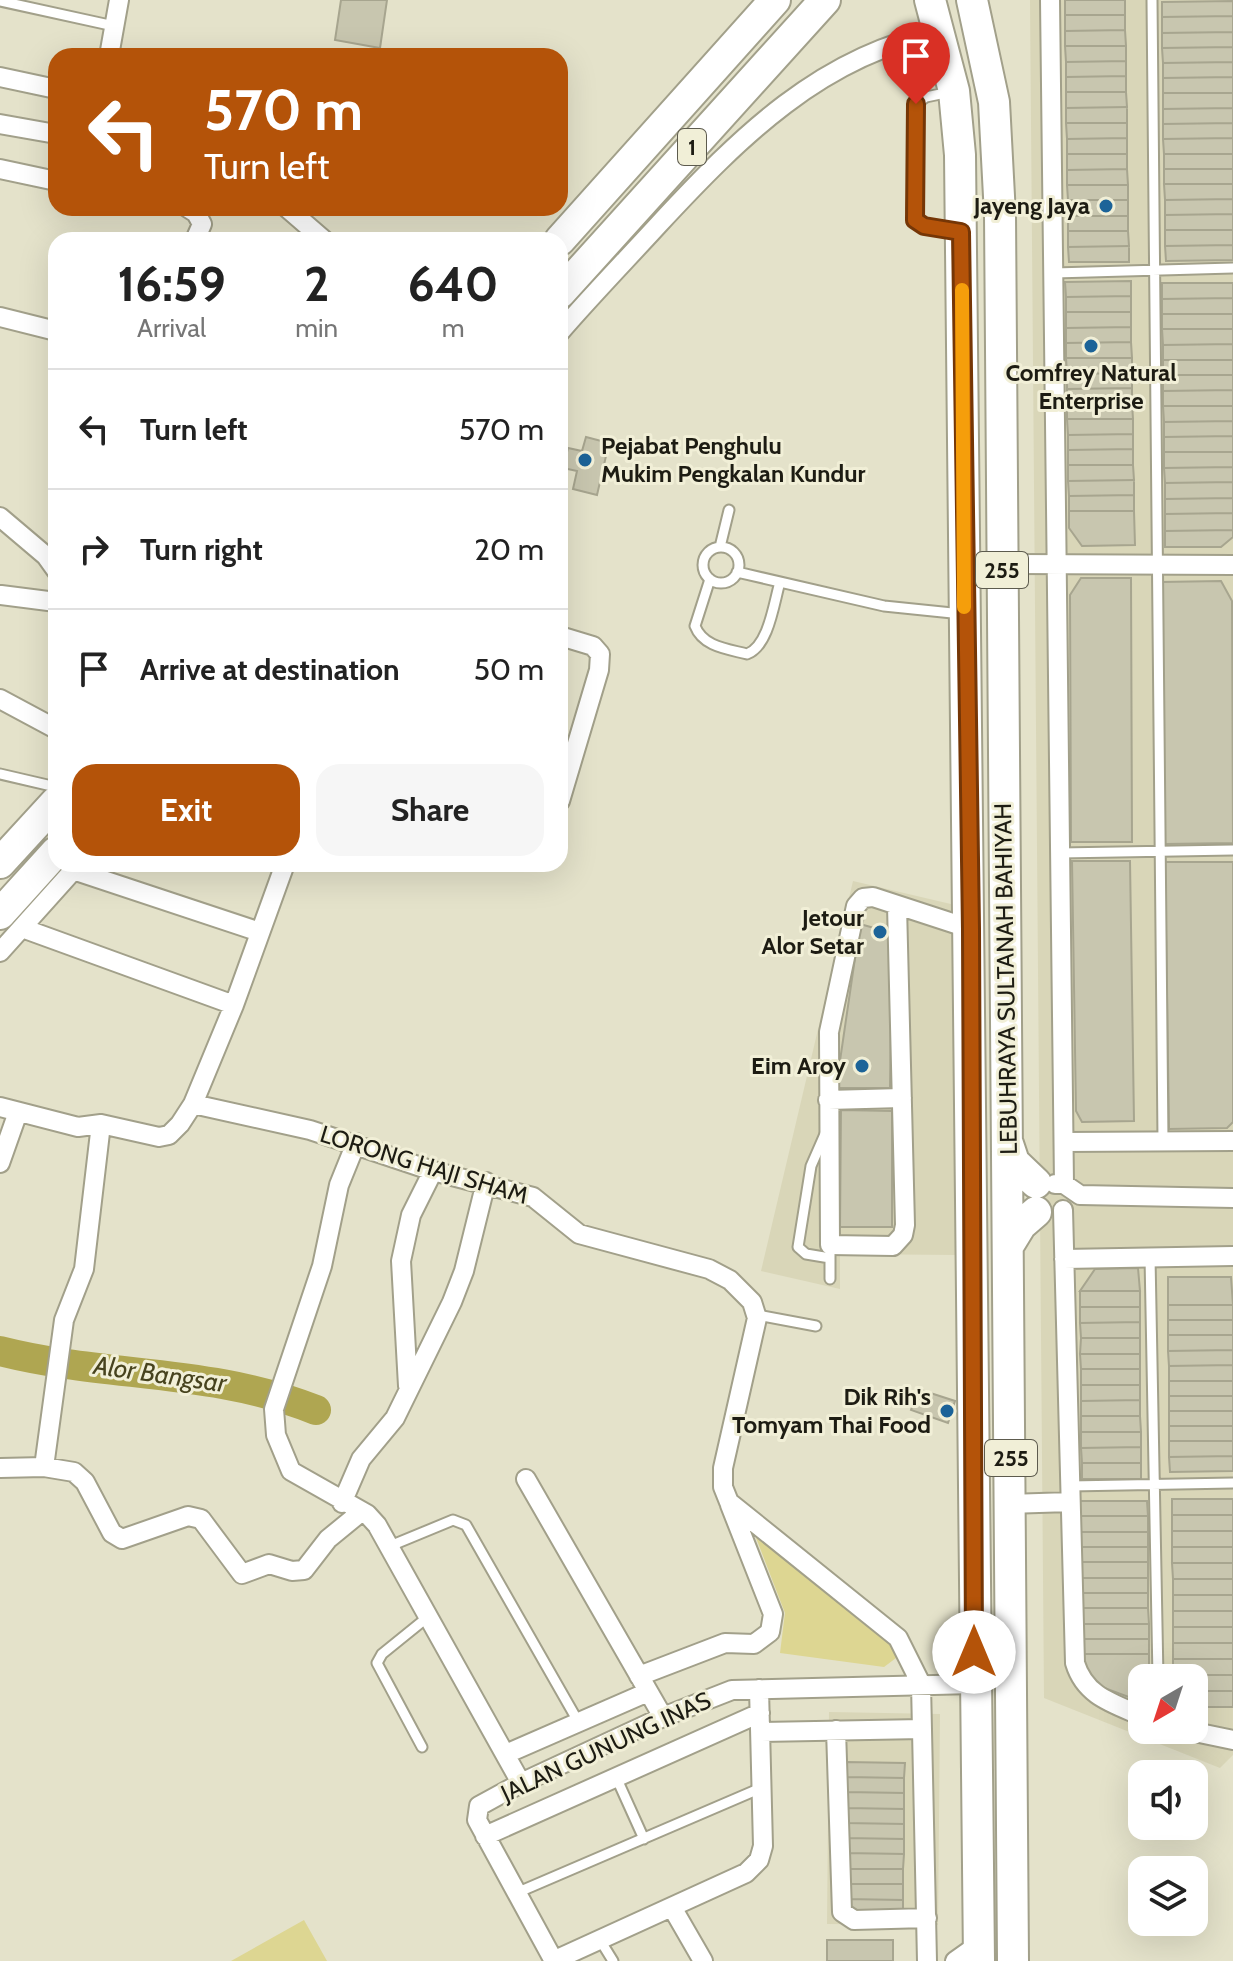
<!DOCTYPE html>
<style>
body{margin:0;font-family:Cabin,sans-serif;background:#f6f6f6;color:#222;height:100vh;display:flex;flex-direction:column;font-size:30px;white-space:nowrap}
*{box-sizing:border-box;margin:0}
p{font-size:26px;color:#767676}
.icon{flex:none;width:44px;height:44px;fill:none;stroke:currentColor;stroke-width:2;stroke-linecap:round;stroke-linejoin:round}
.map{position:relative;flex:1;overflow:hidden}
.drawer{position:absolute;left:48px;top:232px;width:520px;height:640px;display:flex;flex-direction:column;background:#fff;border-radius:24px;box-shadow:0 8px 32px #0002}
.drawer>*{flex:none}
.guide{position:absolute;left:48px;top:48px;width:520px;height:168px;border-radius:24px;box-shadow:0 8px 32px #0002;background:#b45309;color:#fff;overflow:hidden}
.needle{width:52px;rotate:219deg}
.fabs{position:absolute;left:1128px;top:1664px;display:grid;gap:16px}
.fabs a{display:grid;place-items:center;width:80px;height:80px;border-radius:16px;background:#fff;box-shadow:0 8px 32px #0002;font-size:40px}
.pin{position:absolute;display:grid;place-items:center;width:68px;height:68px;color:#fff;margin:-82px -34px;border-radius:50% 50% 50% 0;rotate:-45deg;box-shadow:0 0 8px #0007}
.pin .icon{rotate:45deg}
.me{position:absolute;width:88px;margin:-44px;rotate:0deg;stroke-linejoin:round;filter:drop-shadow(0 0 6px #0008)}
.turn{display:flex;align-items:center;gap:28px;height:168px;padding:0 24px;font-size:36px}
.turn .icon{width:104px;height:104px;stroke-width:2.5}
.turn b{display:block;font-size:56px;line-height:68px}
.eta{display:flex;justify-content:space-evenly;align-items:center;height:136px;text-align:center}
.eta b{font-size:48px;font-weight:700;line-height:56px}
.button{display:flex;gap:16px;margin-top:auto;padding:16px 24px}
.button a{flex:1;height:92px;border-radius:24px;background:#b45309;color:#fff;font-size:32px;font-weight:700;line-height:92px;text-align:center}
.button a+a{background:#f6f6f6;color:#222}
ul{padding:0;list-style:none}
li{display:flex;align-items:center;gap:24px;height:120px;padding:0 24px;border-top:2px solid #e0e0e0}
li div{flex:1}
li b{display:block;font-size:30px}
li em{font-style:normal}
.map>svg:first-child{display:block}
.built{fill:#d9d6b8;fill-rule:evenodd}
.green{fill:#ddd692}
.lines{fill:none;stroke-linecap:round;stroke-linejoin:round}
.river{stroke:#afa651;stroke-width:30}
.building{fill:#c8c6af;stroke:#a7a58f;stroke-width:2}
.lane-casing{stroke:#a2a08a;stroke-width:13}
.street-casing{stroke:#a2a08a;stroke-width:22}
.primary-casing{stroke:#a2a08a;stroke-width:34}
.lane{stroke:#fff;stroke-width:9}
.street{stroke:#fff;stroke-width:18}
.primary{stroke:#fff;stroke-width:30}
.route-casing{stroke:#753606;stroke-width:20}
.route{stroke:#b45309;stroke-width:14}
.slow{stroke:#f59e0b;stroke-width:14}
.poi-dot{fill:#1c6398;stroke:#f1efd7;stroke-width:3}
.labels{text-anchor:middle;stroke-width:6;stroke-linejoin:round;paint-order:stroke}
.shield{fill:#f1efd7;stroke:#5d5b4e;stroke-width:2}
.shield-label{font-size:22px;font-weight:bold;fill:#1d1c13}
.poi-label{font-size:24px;font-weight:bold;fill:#1d1c13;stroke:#f1efd7;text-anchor:end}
.street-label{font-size:24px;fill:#1d1c13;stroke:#f1efd7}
.water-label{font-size:26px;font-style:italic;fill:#47431e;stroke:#f1efd7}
</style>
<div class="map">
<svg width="1233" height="1961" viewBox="0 0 1233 1961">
<rect width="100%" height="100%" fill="#e4e2ca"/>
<path class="built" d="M1030 0H1233V1755L1220 1768 1044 1698ZM1142 1678H1194V1730H1142Z
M853 881 955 905 958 1255 840 1254V1289L761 1271Z
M829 1712 940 1714 938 1925 827 1924Z"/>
<path class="green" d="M755 1535 893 1641 896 1658 884 1667 780 1653 785 1613Z
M304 1920 327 1961H231Z"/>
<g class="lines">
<path class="river" d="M0 1351C106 1378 211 1368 316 1410"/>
</g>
<path class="building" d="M341 0H387L380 48 335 40Z
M1065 0H1125V15H1065Z
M1233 1V16L1162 17V2Z
M1065 15H1125V30L1065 31Z
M1233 16V32L1162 33V17Z
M1125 30 1126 46H1065V31Z
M1233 32V47L1162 48V33Z
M1065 46H1126V61L1066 62Z
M1233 47V62L1163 63 1162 48Z
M1126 61V76L1066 77V62Z
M1233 62V77L1163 78V63Z
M1126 76V92H1066V77Z
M1233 77V93H1163V78Z
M1066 92H1126L1127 107 1066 108Z
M1163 93H1233V108L1163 109Z
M1127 107V123H1066V108Z
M1233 108V123L1163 124V109Z
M1066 123H1127V138L1067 139Z
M1233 123V138L1163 139V124Z
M1127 138V154H1067V139Z
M1233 138V154H1164L1163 139Z
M1067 154H1127V169L1067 170Z
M1164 154H1233V169H1164Z
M1127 169 1128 185H1067V170Z
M1164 169H1233V184H1164Z
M1164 184H1233V199L1165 200Z
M1067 185H1128V200H1068Z
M1233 199V214L1165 215V200Z
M1068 200H1128V216H1068Z
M1233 214V230H1165V215Z
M1068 216H1128V231H1068Z
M1165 230H1233V245L1165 246Z
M1068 231H1128L1129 246 1068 247Z
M1233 245V260L1166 261 1165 246Z
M1129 246V262H1069L1068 247Z
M1131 281V296L1066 297 1065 282Z
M1162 283H1233V298L1162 299Z
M1131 296V312H1066V297Z
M1233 298V314H1162V299Z
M1066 312H1131V327L1066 328Z
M1162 314H1233V329H1162Z
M1131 327V342L1066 343V328Z
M1162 329H1233V344L1163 345Z
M1131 342 1132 358H1066V343Z
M1233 344V360H1163V345Z
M1066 358H1132V373L1067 374Z
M1163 360H1233V375H1163Z
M1132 373V388L1067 389V374Z
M1163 375H1233V390L1163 391Z
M1132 388V403L1067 404V389Z
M1233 390V406H1163V391Z
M1132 403 1133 419H1067V404Z
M1163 406H1233V421L1164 422Z
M1067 419H1133V434L1068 435Z
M1233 421V436L1164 437V422Z
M1133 434V449L1068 450V435Z
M1233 436V452H1164V437Z
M586 437 609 443 597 495 573 489 577 471 563 468 568 448 582 451Z
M1133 449V465H1068V450Z
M1164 452H1233V467L1164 468Z
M1068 465H1133L1134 480 1068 481Z
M1233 467V482L1165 483 1164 468Z
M1134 480V495L1069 496 1068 481Z
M1233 482V498L1165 499V483Z
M1134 495V511H1069V496Z
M1233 498V513L1165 514V499Z
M1069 511H1134L1135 545 1082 546 1069 528Z
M1233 513V530L1165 531V514Z
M1233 530V537L1221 547H1165V531Z
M1081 578H1131L1132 842H1071L1070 595Z
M1221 581 1232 601 1233 843 1165 844 1161 582Z
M1072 861H1130L1134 1121 1082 1122 1076 1111Z
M1165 862H1233V1122L1227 1128 1169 1129Z
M860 924 892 933 890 1088H836Z
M841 1110 892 1111V1227H840Z
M1138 1268 1140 1291H1080L1095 1269Z
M1168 1277H1231L1233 1305H1168Z
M1080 1291H1140V1307H1080Z
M1168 1305H1233V1320H1168Z
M1080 1307H1140V1322L1080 1323Z
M1168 1320H1233V1335H1168Z
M1140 1322V1338H1081L1080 1323Z
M1168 1335H1233V1350L1168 1351Z
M1081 1338H1140V1354H1080Z
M1233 1350V1365L1169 1366 1168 1351Z
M1080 1354H1140V1369H1081Z
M1233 1365V1381H1169V1366Z
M1081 1369H1140V1385H1081Z
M1169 1381H1233V1396H1169Z
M1081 1385H1140V1400L1081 1401Z
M918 1389 955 1401 948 1423 911 1410Z
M1169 1396H1233V1411H1169Z
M1140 1400V1416H1081V1401Z
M1169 1411H1233V1426H1169Z
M1081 1416H1140L1141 1432H1081Z
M1169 1426H1233V1441H1169Z
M1081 1432H1141V1447L1081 1448Z
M1169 1441H1233V1456L1169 1457Z
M1141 1447V1463H1082L1081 1448Z
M1233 1456V1471L1170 1472 1169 1457Z
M1082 1463H1141V1479H1082Z
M1172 1499H1233V1515H1172Z
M1080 1501H1147L1148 1516H1080Z
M1172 1515H1233V1531H1172Z
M1080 1516H1148V1532H1080Z
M1172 1531H1233V1547H1172Z
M1080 1532H1148V1547H1080Z
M1080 1547H1148V1562H1080Z
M1172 1547H1233V1563H1172Z
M1080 1562H1148V1578H1080Z
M1172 1563H1233V1579H1173Z
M1080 1578H1148V1593H1081Z
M1173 1579H1233V1595H1173Z
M1081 1593H1148V1608H1081Z
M1173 1595H1233V1611H1173Z
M1081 1608H1148L1149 1624H1081Z
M1173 1611H1233V1627H1173Z
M1081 1624H1149V1639H1081Z
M1173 1627H1233V1643H1173Z
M1081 1639H1149V1654H1081Z
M1173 1643H1233V1659H1173Z
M1081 1654H1149V1678H1142V1702L1099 1686 1081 1666Z
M1173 1659H1233V1675H1173Z
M1173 1675H1233V1691H1194V1678H1173Z
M1194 1691H1233V1707H1194Z
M846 1762 905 1763 904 1778 846 1777Z
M846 1777 904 1778V1793L846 1792Z
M846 1792 904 1793V1809L846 1808Z
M846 1808 904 1809V1824L845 1823Z
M845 1823 904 1824V1839L845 1838Z
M845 1838 904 1839V1854L845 1853Z
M845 1853 904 1854 903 1869H845Z
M845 1869H903V1884H845Z
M845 1884H903V1900L845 1899Z
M845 1899 903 1900V1915L844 1914Z
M827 1940H893V1961H827Z"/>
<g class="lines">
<defs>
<path id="lane" d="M1152 0 1163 1141
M0 1 114 26
M950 92 926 97 916 104 912 209 915 220 924 226 956 231
M1054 273 1233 268
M720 547 729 510
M703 565a18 18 0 1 1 36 0a18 18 0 1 1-36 0Z
M737 572 884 606 962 614
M710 579 695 626C703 647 728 649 747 654 769 646 774 602 780 582
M0 774 56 787
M1060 853 1233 850
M825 1134 811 1166 798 1247 806 1254 830 1258
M830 1253V1279
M1150 1257 1158 1678
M757 1315 816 1326
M1070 1486 1233 1483
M390 1546 453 1520 466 1525 579 1723
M422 1747 377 1663 382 1654 429 1616
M616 1777 644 1839
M514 1894 761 1788
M600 1940 613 1961"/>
<path id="street" d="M1050 0 1064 1184
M109 56 119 0
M0 77 56 89
M0 124 56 134
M0 169 56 181
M188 208 196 213 202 224 195 240
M287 208 324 240
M0 317 56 331
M560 332C592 295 626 260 659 224 738 139 822 54 941 32
M0 517 46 556 56 570
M1002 564 1233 565
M1 595 56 602
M560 636 593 646 600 654 599 670 560 801
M0 699 56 729
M73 870 260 932
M897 906 905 1225 903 1235 893 1246 830 1245 829 1032 856 906 863 898 873 897 971 929
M22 928 234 1005
M0 952 79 864
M828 1100 902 1098
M193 1104 234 1005 285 864
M0 1107 78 1127 101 1124 159 1137 169 1135 180 1124 193 1104 310 1130 433 1171 533 1197 579 1234 709 1269 730 1280 752 1302 757 1318 723 1468V1487L729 1502 898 1638 921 1684 927 1961
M1064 1142 1233 1141
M356 1143 339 1185 322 1266 274 1409 276 1435 291 1471 367 1514 377 1525 521 1783
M0 1163 18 1112
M1055 1184H1064L1080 1195 1233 1198
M1063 1210 1075 1663C1085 1696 1112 1703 1142 1716
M1064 1259 1233 1256
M408 1386 401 1261 411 1215 433 1171
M44 1467 64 1320 84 1269 101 1124
M0 1468 44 1467 74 1472 85 1482 112 1533 122 1539 188 1516 201 1519 242 1574 269 1564 292 1571 304 1570 328 1539 361 1512
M526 1479 663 1717
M342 1503 361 1459 395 1418 452 1302 464 1271 486 1182
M1011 1504 1070 1502
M639 1676 725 1643 754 1644 770 1632 773 1614 730 1505
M836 1730 842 1912 854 1920 927 1918
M1185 1730 1233 1740
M761 1732 922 1729
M506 1754 648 1692
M485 1836 760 1713
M673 1909 703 1961
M553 1961 746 1873 759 1860 763 1846 759 1689
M554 1961 477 1820 479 1806 521 1783 663 1717 732 1690 974 1684
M955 1961 979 1944"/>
<path id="primary" d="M930 0 954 91 960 155 979 1961
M972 0 994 102 1000 215 1013 1961
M560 240 775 0
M560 293 825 0
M0 863 56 802
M0 914 56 852
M1008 1144 1014 1162 1036 1183
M1010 1243 1021 1225 1036 1212"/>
</defs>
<use href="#lane" class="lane-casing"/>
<use href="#street" class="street-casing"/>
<use href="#primary" class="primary-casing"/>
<use href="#lane" class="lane"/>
<use href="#street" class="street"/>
<use href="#primary" class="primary"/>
</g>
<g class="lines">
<defs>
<path id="route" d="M916 104 915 220 924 226 961 232 971 929 974 1652"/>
</defs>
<use href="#route" class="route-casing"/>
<use href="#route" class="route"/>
<path class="slow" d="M962 290 964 607"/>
</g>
<g class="poi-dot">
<circle cx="1106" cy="206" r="8"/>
<circle cx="1091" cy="346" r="8"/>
<circle cx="585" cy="460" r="8"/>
<circle cx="880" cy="932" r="8"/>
<circle cx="862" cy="1066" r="8"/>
<circle cx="947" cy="1411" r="8"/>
</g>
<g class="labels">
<g class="shield">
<rect x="678" y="129" width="28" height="36" rx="6"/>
<rect x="976" y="552" width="52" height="36" rx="6"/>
<rect x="985" y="1440" width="52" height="36" rx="6"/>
</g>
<g class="shield-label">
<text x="692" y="155">1</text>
<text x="1002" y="578">255</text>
<text x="1011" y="1466">255</text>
</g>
<g class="poi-label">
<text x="1090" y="214">Jayeng Jaya</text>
<text x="1091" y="381" text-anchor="middle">Comfrey Natural<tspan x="1091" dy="28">Enterprise</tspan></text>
<text x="601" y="454" text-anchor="start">Pejabat Penghulu<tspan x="601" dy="28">Mukim Pengkalan Kundur</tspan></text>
<text x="864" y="926">Jetour<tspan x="864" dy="28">Alor Setar</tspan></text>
<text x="846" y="1074">Eim Aroy</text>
<text x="931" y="1405">Dik Rih's<tspan x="931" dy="28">Tomyam Thai Food</tspan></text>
</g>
<g class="street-label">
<text transform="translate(1006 979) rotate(-91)" y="8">LEBUHRAYA SULTANAH BAHIYAH</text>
<text transform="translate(424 1165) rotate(17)" y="8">LORONG HAJI SHAM</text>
<text transform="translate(606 1747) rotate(-25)" y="8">JALAN GUNUNG INAS</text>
</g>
<g class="water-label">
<text transform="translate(160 1374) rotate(8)" y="9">Alor Bangsar</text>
</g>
</g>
</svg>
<div class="fabs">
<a><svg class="needle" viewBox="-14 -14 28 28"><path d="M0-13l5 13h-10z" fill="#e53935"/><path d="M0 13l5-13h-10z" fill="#767676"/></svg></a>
<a><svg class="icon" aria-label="sound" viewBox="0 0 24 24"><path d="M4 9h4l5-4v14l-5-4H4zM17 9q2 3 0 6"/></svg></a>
<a><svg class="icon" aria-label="layers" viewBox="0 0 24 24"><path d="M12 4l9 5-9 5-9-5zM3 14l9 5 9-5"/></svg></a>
</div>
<div class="pin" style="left:916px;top:104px;background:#d93025"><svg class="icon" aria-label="arrive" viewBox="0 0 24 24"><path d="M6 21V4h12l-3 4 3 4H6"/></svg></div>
<svg class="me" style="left:974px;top:1652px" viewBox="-20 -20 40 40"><circle r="19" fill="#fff"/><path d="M0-13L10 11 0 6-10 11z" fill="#b45309"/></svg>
<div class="guide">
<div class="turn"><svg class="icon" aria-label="left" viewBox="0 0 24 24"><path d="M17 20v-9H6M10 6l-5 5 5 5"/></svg><div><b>570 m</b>Turn left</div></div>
</div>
<section class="drawer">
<div class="eta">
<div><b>16:59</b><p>Arrival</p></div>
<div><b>2</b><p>min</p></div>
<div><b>640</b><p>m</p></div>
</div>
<ul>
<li><svg class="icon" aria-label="left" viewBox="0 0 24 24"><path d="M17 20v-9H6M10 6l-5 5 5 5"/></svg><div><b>Turn left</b></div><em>570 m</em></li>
<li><svg class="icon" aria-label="right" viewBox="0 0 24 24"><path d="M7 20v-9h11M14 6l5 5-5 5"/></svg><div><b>Turn right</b></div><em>20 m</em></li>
<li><svg class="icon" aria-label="arrive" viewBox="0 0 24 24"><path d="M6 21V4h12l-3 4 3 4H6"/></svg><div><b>Arrive at destination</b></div><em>50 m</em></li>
</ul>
<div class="button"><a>Exit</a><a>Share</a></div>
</section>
</div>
